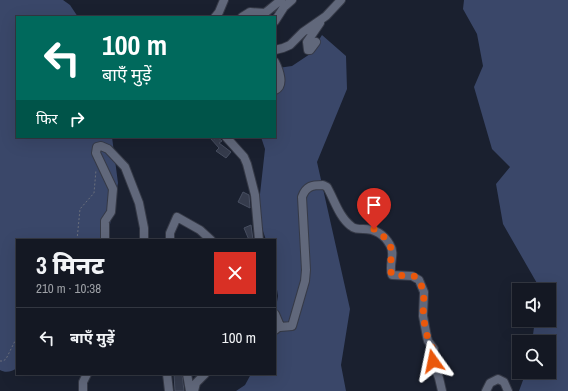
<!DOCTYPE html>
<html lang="hi">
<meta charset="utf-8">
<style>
body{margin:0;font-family:"Archivo Narrow","Noto Sans Devanagari",sans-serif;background:#212530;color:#f1f3f6;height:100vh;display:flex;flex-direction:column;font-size:15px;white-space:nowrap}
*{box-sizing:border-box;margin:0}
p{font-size:13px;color:#9da0a6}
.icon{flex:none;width:22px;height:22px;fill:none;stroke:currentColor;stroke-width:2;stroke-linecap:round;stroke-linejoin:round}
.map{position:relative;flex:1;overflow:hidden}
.drawer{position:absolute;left:16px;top:239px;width:260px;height:136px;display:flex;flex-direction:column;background:#141823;border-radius:0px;box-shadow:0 4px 16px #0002,0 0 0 1px #333741}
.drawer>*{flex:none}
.guide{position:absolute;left:16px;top:16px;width:260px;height:122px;border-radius:0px;box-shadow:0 4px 16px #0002,0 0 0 1px #333741;background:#00695c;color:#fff;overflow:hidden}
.controls{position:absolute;left:512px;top:283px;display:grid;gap:8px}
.controls a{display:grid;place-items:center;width:44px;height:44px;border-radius:0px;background:#141823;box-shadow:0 4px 16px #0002,0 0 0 1px #333741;font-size:20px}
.pin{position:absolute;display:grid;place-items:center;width:34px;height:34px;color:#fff;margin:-41px -17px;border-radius:50% 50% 50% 0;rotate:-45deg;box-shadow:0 0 4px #0007}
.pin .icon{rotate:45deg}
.me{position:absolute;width:44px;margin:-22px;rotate:348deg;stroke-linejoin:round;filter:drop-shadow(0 0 3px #0008)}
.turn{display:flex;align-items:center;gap:14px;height:84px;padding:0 20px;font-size:18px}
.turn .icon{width:52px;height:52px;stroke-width:2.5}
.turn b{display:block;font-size:28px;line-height:34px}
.then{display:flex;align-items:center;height:38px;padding:0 20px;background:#0003;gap:8px;font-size:15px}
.round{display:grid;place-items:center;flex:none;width:42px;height:42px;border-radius:0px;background:#212530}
.summary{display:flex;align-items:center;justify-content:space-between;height:68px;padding:0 20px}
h1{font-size:24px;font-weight:800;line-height:30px}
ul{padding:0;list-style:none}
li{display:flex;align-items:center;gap:12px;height:60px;padding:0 20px;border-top:1px solid #333741}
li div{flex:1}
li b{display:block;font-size:15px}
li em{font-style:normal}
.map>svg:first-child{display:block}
.green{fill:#3a4769}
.building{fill:#353b4c;stroke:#484f61}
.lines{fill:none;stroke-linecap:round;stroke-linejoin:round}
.minor-casing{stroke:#363a47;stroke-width:10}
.path{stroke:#6a6f7c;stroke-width:1;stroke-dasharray:2 2;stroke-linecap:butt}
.minor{stroke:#61687b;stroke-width:8}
.route{stroke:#ea580c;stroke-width:7;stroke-dasharray:0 12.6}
</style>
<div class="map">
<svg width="568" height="391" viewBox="0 0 568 391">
<rect width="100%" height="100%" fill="#1a202f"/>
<path class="green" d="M0 0H63L70 5 78 17H17V137H112L118 183 107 240H17V368C12 372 5 373 0 370Z
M464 0H568V391H519L526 372H549V342H532L535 320H549V290H538V285L503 224 496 184 510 167 492 149 474 87 483 66 477 34 463 9Z
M322 35 346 56 347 89 317 162 350 309 341 365 346 391H236L245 385 251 374H275V313L278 296 275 277V240H266L260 222V194L265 149 261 137H275V88L278 68 292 66 310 54Z"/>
<path class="building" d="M217 137 222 141 219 143 231 152 226 158 216 151 219 148 211 139 212 138 215 139Z
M243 192 249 195 250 208 238 202Z
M251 225 253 240H249L244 228Z
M174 374H182L184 391H175Z"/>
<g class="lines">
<defs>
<path id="minor" d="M215 17 219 12 224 0
M242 17 250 12 265 13 281 0
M275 21 284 7 292 0
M316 42 310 50H308L307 42 320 23
M275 50 283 48 290 45 303 32 326 16 341 0
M275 62C279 70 285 86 275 90
M226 137 244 157 247 164 255 195 259 240
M105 240V221L111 212 113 189 96 153 97 147 101 146 108 149 125 167 139 203 144 228V240
M170 240V233L177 217 200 230 211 240
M275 314 280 326 275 330
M280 327 292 326 305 281 306 270 302 197C306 186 312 185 323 185L327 187C334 199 339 217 351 226 354 229 358 229 363 229 375 229 384 234 390 245 396 254 388 265 392 275L412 276 419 280 424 292 423 316 427 337 428 341 434 349 433 362 439 378 442 391
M167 374 169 391
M187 374 190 391
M83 391V382L87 374
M194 391 196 383 205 374
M486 391 490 383 498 379 504 382 508 391"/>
</defs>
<use href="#minor" class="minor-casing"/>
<path class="path" d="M77 240 80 209 94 193 96 170
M0 361H3L6 359 17 337"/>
<use href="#minor" class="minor"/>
</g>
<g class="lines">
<path class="route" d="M374 229C378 231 381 234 384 237 399 253 386 260 392 275L414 276 419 280 424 292 423 316 428 340 434 351 433 361"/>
</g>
</svg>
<div class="controls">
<a><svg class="icon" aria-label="sound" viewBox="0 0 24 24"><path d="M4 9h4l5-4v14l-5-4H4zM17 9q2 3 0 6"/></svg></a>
<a><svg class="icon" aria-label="search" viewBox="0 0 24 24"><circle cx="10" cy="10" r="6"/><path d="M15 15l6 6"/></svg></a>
</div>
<div class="pin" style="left:374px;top:229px;background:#d93025"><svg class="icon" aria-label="arrive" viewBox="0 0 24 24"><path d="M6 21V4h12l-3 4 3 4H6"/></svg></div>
<svg class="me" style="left:433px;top:361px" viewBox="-20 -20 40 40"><path d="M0-17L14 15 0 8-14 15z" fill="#ea580c" stroke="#fff" stroke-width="4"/></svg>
<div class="guide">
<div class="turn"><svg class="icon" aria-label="left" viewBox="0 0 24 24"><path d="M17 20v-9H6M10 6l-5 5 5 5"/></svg><div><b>100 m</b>बाएँ मुड़ें</div></div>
<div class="then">फिर<svg class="icon" aria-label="right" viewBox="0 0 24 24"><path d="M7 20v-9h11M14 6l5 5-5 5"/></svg></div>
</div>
<section class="drawer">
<div class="summary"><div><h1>3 मिनट</h1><p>210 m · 10:38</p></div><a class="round" style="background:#d93025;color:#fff"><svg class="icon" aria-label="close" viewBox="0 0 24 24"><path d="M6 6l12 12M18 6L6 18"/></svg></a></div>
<ul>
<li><svg class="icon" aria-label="left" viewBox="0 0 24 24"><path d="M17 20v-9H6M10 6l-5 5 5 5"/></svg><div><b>बाएँ मुड़ें</b></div><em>100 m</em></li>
</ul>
</section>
</div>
